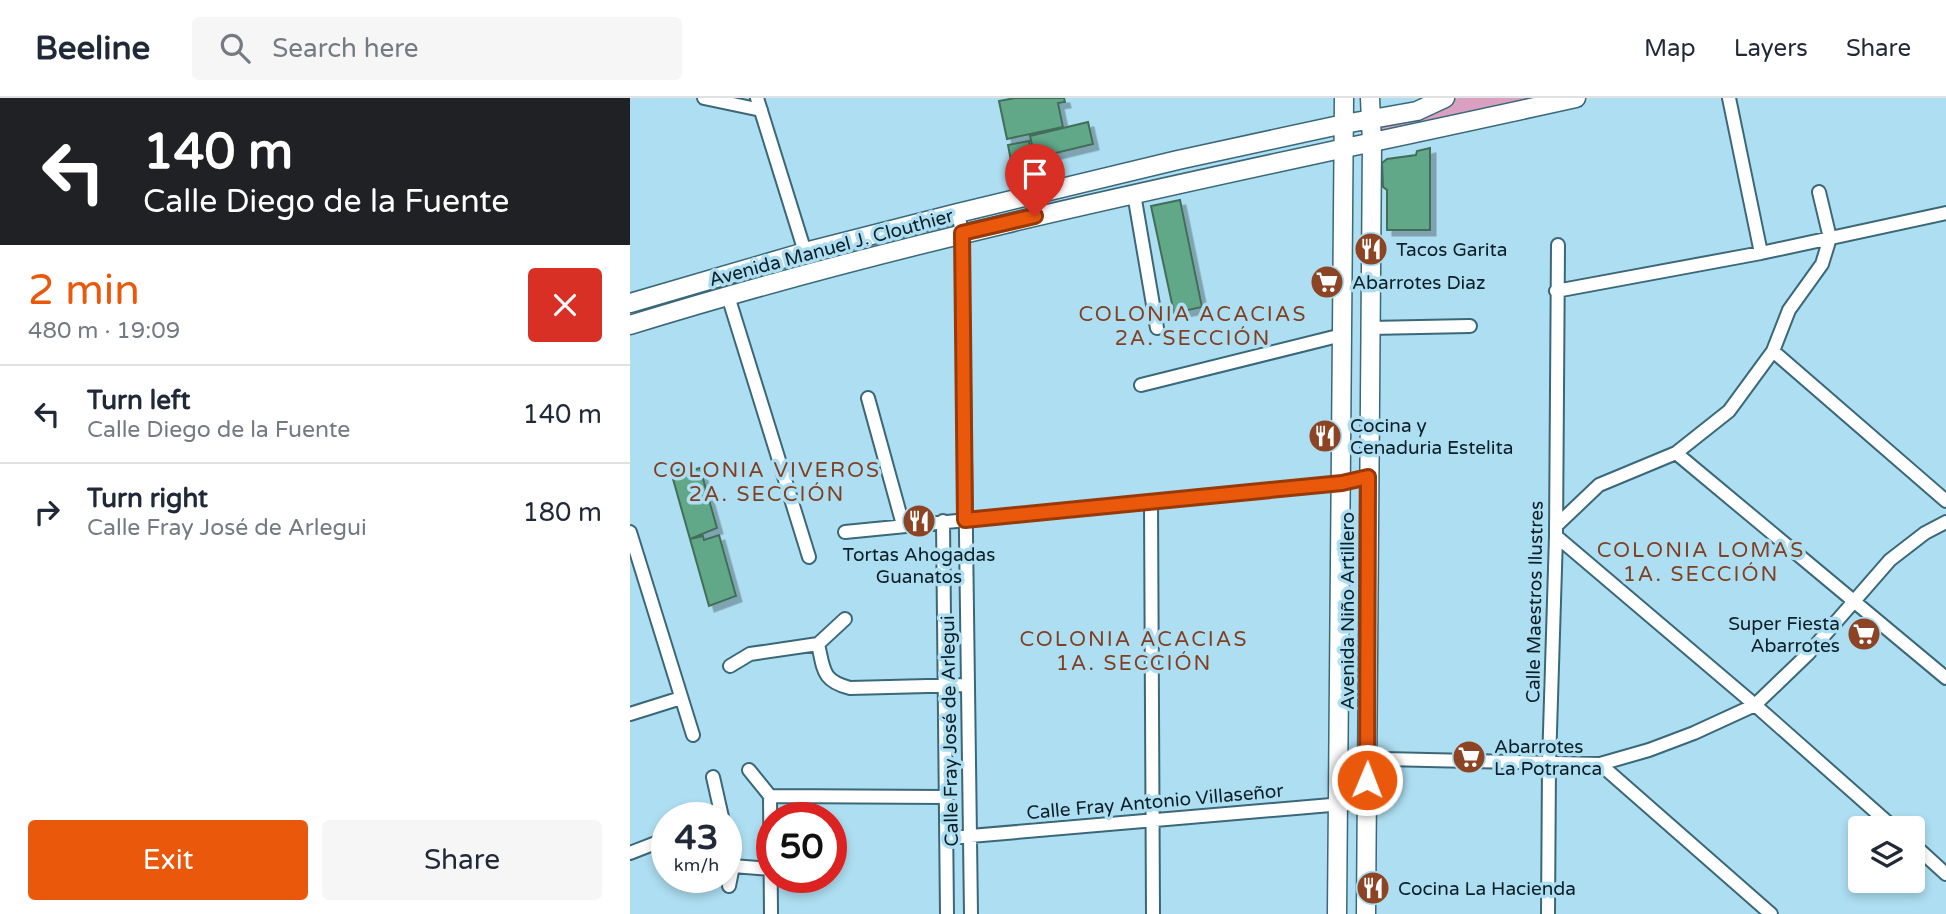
<!DOCTYPE html>
<meta charset="utf-8">
<style>
body{margin:0;font-family:"Varela Round",sans-serif;background:#f6f6f7;color:#1f2937;height:100vh;display:flex;flex-direction:column;font-size:26px;white-space:nowrap}
*{box-sizing:border-box;margin:0}
p{font-size:23px;color:#747a83}
.icon{flex:none;width:38px;height:38px;fill:none;stroke:currentColor;stroke-width:2;stroke-linecap:round;stroke-linejoin:round}
.map{position:relative;flex:1;overflow:hidden}
.details{display:flex;flex-direction:column;background:#fff;width:630px}
.details>*{flex:none}
.banner{background:#202124;color:#fff;overflow:hidden}
.buttons{position:absolute;left:1218px;top:718px;display:grid;gap:14px}
.buttons a{display:grid;place-items:center;width:77px;height:77px;border-radius:7px;background:#fff;box-shadow:0 4px 10px #0003;font-size:35px}
.speed{position:absolute;left:21px;top:704px;display:flex;gap:14px;font-size:35px;font-weight:700;text-align:center}
.speed>*{display:grid;place-content:center;width:91px;height:91px;border-radius:50%;background:#fff;box-shadow:0 4px 10px #0003;line-height:1}
.speed small{font-size:18px;font-weight:400}
.speed .limit{border:10px solid #d22;background:#fff;color:#111}
.pin{position:absolute;display:grid;place-items:center;width:60px;height:60px;color:#fff;margin:-72px -30px;border-radius:50% 50% 50% 0;rotate:-45deg;box-shadow:0 0 7px #0007}
.pin .icon{rotate:45deg}
.me{position:absolute;width:77px;margin:-38px;rotate:1deg;stroke-linejoin:round;filter:drop-shadow(0 0 5px #0008)}
.turn{display:flex;align-items:center;gap:24px;height:147px;padding:0 28px;font-size:32px}
.turn .icon{width:91px;height:91px;stroke-width:2.5}
.turn b{display:block;font-size:49px;line-height:60px}
.round{display:grid;place-items:center;flex:none;width:74px;height:74px;border-radius:7px;background:#f6f6f7}
.head{display:flex;align-items:center;justify-content:space-between;height:119px;padding:0 28px}
h1{font-size:42px;font-weight:600;line-height:52px;color:#ea580c}
.primary-button{display:flex;gap:14px;margin-top:auto;padding:14px 28px}
.primary-button a{flex:1;height:80px;border-radius:7px;background:#ea580c;color:#fff;font-size:28px;font-weight:600;line-height:80px;text-align:center}
.primary-button a+a{background:#f6f6f7;color:#1f2937}
ul{padding:0;list-style:none}
li{display:flex;align-items:center;gap:21px;height:98px;padding:0 28px;border-top:2px solid #e0e1e3}
li div{flex:1}
li b{display:block;font-size:26px}
li em{font-style:normal}
header{display:flex;align-items:center;gap:42px;box-sizing:border-box;height:98px;padding:0 35px;background:#fff;border-bottom:2px solid #e0e1e3}
header strong{font-size:33px}
nav{display:flex;gap:38px;margin-inline-start:auto;font-size:24px}
.search{width:490px;height:63px;background:#f6f6f7;display:flex;align-items:center;gap:18px;box-sizing:border-box;padding:0 24px;border-radius:7px;color:#747a83;font-size:26px}
main{display:flex;flex:1;min-height:0}
.map>svg:first-child{display:block}
.green{fill:#daa0c2}
.building{fill:#61a888;stroke:#436d59;stroke-width:2;filter:url(#shadow)}
.lines{fill:none;stroke-linecap:round;stroke-linejoin:round}
.street-casing{stroke:#3a6879;stroke-width:16}
.secondary-casing{stroke:#3a6879;stroke-width:21}
.street{stroke:#fff;stroke-width:12}
.secondary{stroke:#fff;stroke-width:18}
.route-casing{stroke:#983908;stroke-width:18}
.route{stroke:#ea580c;stroke-width:12}
.labels{text-anchor:middle;stroke-width:7;stroke-linejoin:round;paint-order:stroke}
.street-label{font-size:19px;fill:#0c1f26;stroke:#addef1}
.poi-label{font-size:19px;fill:#0c1f26;stroke:#addef1;text-anchor:start}
.neighbourhood-label{font-size:21px;letter-spacing:2px;fill:#813f22;stroke:#addef1}
</style>
<header>
<strong>Beeline</strong>
<div class="search"><svg class="icon" aria-label="search" viewBox="0 0 24 24"><circle cx="10" cy="10" r="6"/><path d="M15 15l6 6"/></svg>Search here</div>
<nav><a>Map</a><a>Layers</a><a>Share</a></nav>
</header>
<main>
<section class="details">
<div class="banner">
<div class="turn"><svg class="icon" aria-label="left" viewBox="0 0 24 24"><path d="M17 20v-9H6M10 6l-5 5 5 5"/></svg><div><b>140 m</b>Calle Diego de la Fuente</div></div>
</div>
<div class="head"><div><h1>2 min</h1><p>480 m · 19:09</p></div><a class="round" style="background:#d93025;color:#fff"><svg class="icon" aria-label="close" viewBox="0 0 24 24"><path d="M6 6l12 12M18 6L6 18"/></svg></a></div>
<ul>
<li><svg class="icon" aria-label="left" viewBox="0 0 24 24"><path d="M17 20v-9H6M10 6l-5 5 5 5"/></svg><div><b>Turn left</b><p>Calle Diego de la Fuente</p></div><em>140 m</em></li>
<li><svg class="icon" aria-label="right" viewBox="0 0 24 24"><path d="M7 20v-9h11M14 6l5 5-5 5"/></svg><div><b>Turn right</b><p>Calle Fray José de Arlegui</p></div><em>180 m</em></li>
</ul>
<div class="primary-button"><a>Exit</a><a>Share</a></div>
</section>
<div class="map">
<svg width="1316" height="816" viewBox="0 0 1316 816">
<defs>
<filter id="shadow"><feDropShadow dx="5.5" dy="5.5" stdDeviation="0" flood-color="#0004"/></filter>
</defs>
<rect width="100%" height="100%" fill="#addef1"/>
<path class="green" d="M828 0H922L743 36 744 29 789 17Z"/>
<path class="building" d="M385 0H434L435 4 428 5 433 29 377 41 369 3Z
M458 24 463 46 405 60 400 38Z
M399 43 405 80 385 84 378 47Z
M800 50V132H757V92L753 89 752 65 757 61 786 57 787 53Z
M550 102 572 209 544 215 521 108Z
M54 370 55 374 70 370 87 430 60 441 41 374Z
M89 437 106 498 79 508 60 441 73 438 74 442Z"/>
<g class="lines">
<defs>
<path id="street" d="M74 0 131 12
M127 0 175 154
M1099 0 1131 155
M504 96 527 230
M328 115 332 135 341 816
M926 193 1131 155 1316 115
M98 198 179 459
M740 230 840 228
M1143 253 1316 403
M511 287 712 237
M238 300 273 427
M1046 355 1316 580
M521 404 523 816
M313 423 317 816
M926 428 969 387 1046 355 1099 313 1143 253 1159 212 1192 166 1200 140 1189 94
M0 434 63 637
M215 434 712 385 738 379
M926 438 1125 607 1264 730
M188 546C194 572 192 583 220 590L337 587
M100 568 120 556 188 546 215 521
M0 616 51 600
M710 660 970 666 1019 652 1064 635 1125 607 1178 556 1260 462 1295 435 1316 424
M970 666 1141 816
M119 672 140 698
M83 679 92 719
M140 698 317 699
M140 698 141 816
M96 737 103 768 99 788
M317 740 736 704
M1283 746 1316 776
M0 755 36 741
M103 768 140 771
M918 816 919 666 926 438 928 147"/>
<path id="secondary" d="M0 205 175 154 328 115 548 62 714 26 787 13 815 0
M0 227C310 131 629 70 946 0
M707 816 714 0
M736 816 742 45 740 0"/>
</defs>
<use href="#street" class="street-casing"/>
<use href="#secondary" class="secondary-casing"/>
<use href="#street" class="street"/>
<use href="#secondary" class="secondary"/>
</g>
<g class="lines">
<defs>
<path id="route" d="M405 118 332 135 335 422 712 385 738 379 737 682"/>
</defs>
<use href="#route" class="route-casing"/>
<use href="#route" class="route"/>
</g>
<defs>
<symbol id="restaurant-disc" viewBox="-11 -11 22 22"><circle r="9.5" fill="#8c4424" stroke="#addef1"/><path d="M-5-6h1v4h1v-4h1v4h1v-4h1v5L-1.5 .5V6h-2V.5L-5-1ZM5-6V6H3V1.5H1.5Q1.5-4 5-6Z" fill="#fff"/></symbol>
<symbol id="supermarket-disc" viewBox="-11 -11 22 22"><circle r="9.5" fill="#8c4424" stroke="#addef1"/><path d="M-6-5.5h2.5l.6 2H6L4.5 2H-2.5L-4.4-4H-6ZM-1.5 3.2a1.3 1.3 0 1 0 .1 0ZM3 3.2a1.3 1.3 0 1 0 .1 0Z" fill="#fff"/></symbol>
</defs>
<g fill-rule="evenodd">
<use href="#restaurant-disc" x="722" y="132" width="38" height="38"/>
<use href="#supermarket-disc" x="678" y="165" width="38" height="38"/>
<use href="#restaurant-disc" x="676" y="319" width="38" height="38"/>
<use href="#restaurant-disc" x="270" y="404" width="38" height="38"/>
<use href="#supermarket-disc" x="1215" y="517" width="38" height="38"/>
<use href="#supermarket-disc" x="820" y="640" width="38" height="38"/>
<use href="#restaurant-disc" x="724" y="771" width="38" height="38"/>
</g>
<g class="labels">
<g class="street-label">
<text transform="translate(201 149) rotate(-15)" y="7">Avenida Manuel J. Clouthier</text>
<text transform="translate(904 504) rotate(-89)" y="7">Calle Maestros Ilustres</text>
<text transform="translate(717 513) rotate(-90)" y="7">Avenida Niño Artillero</text>
<text transform="translate(319 633) rotate(-91)" y="7">Calle Fray José de Arlegui</text>
<text transform="translate(525 703) rotate(-5)" y="7">Calle Fray Antonio Villaseñor</text>
</g>
<g class="poi-label">
<text x="766" y="158">Tacos Garita</text>
<text x="722" y="191">Abarrotes Diaz</text>
<text x="720" y="334">Cocina y<tspan x="720" dy="22">Cenaduria Estelita</tspan></text>
<text x="289" y="463" text-anchor="middle">Tortas Ahogadas<tspan x="289" dy="22">Guanatos</tspan></text>
<text x="1210" y="532" text-anchor="end">Super Fiesta<tspan x="1210" dy="22">Abarrotes</tspan></text>
<text x="864" y="655">Abarrotes<tspan x="864" dy="22">La Potranca</tspan></text>
<text x="768" y="797">Cocina La Hacienda</text>
</g>
<g class="neighbourhood-label">
<text x="563" y="223">COLONIA ACACIAS<tspan x="563" dy="24">2A. SECCIÓN</tspan></text>
<text x="137" y="379">COLONIA VIVEROS<tspan x="137" dy="24">2A. SECCIÓN</tspan></text>
<text x="1071" y="459">COLONIA LOMAS<tspan x="1071" dy="24">1A. SECCIÓN</tspan></text>
<text x="504" y="548">COLONIA ACACIAS<tspan x="504" dy="24">1A. SECCIÓN</tspan></text>
</g>
</g>
</svg>
<div class="buttons">
<a><svg class="icon" aria-label="layers" viewBox="0 0 24 24"><path d="M12 4l9 5-9 5-9-5zM3 14l9 5 9-5"/></svg></a>
</div>
<div class="speed"><div>43<small>km/h</small></div><div class="limit">50</div></div>
<div class="pin" style="left:405px;top:118px;background:#d93025"><svg class="icon" aria-label="arrive" viewBox="0 0 24 24"><path d="M6 21V4h12l-3 4 3 4H6"/></svg></div>
<svg class="me" style="left:737px;top:682px" viewBox="-20 -20 40 40"><circle r="17" fill="#ea580c" stroke="#fff" stroke-width="3"/><path d="M0-11L8 9 0 5-8 9z" fill="#fff"/></svg>
</div>
</main>
